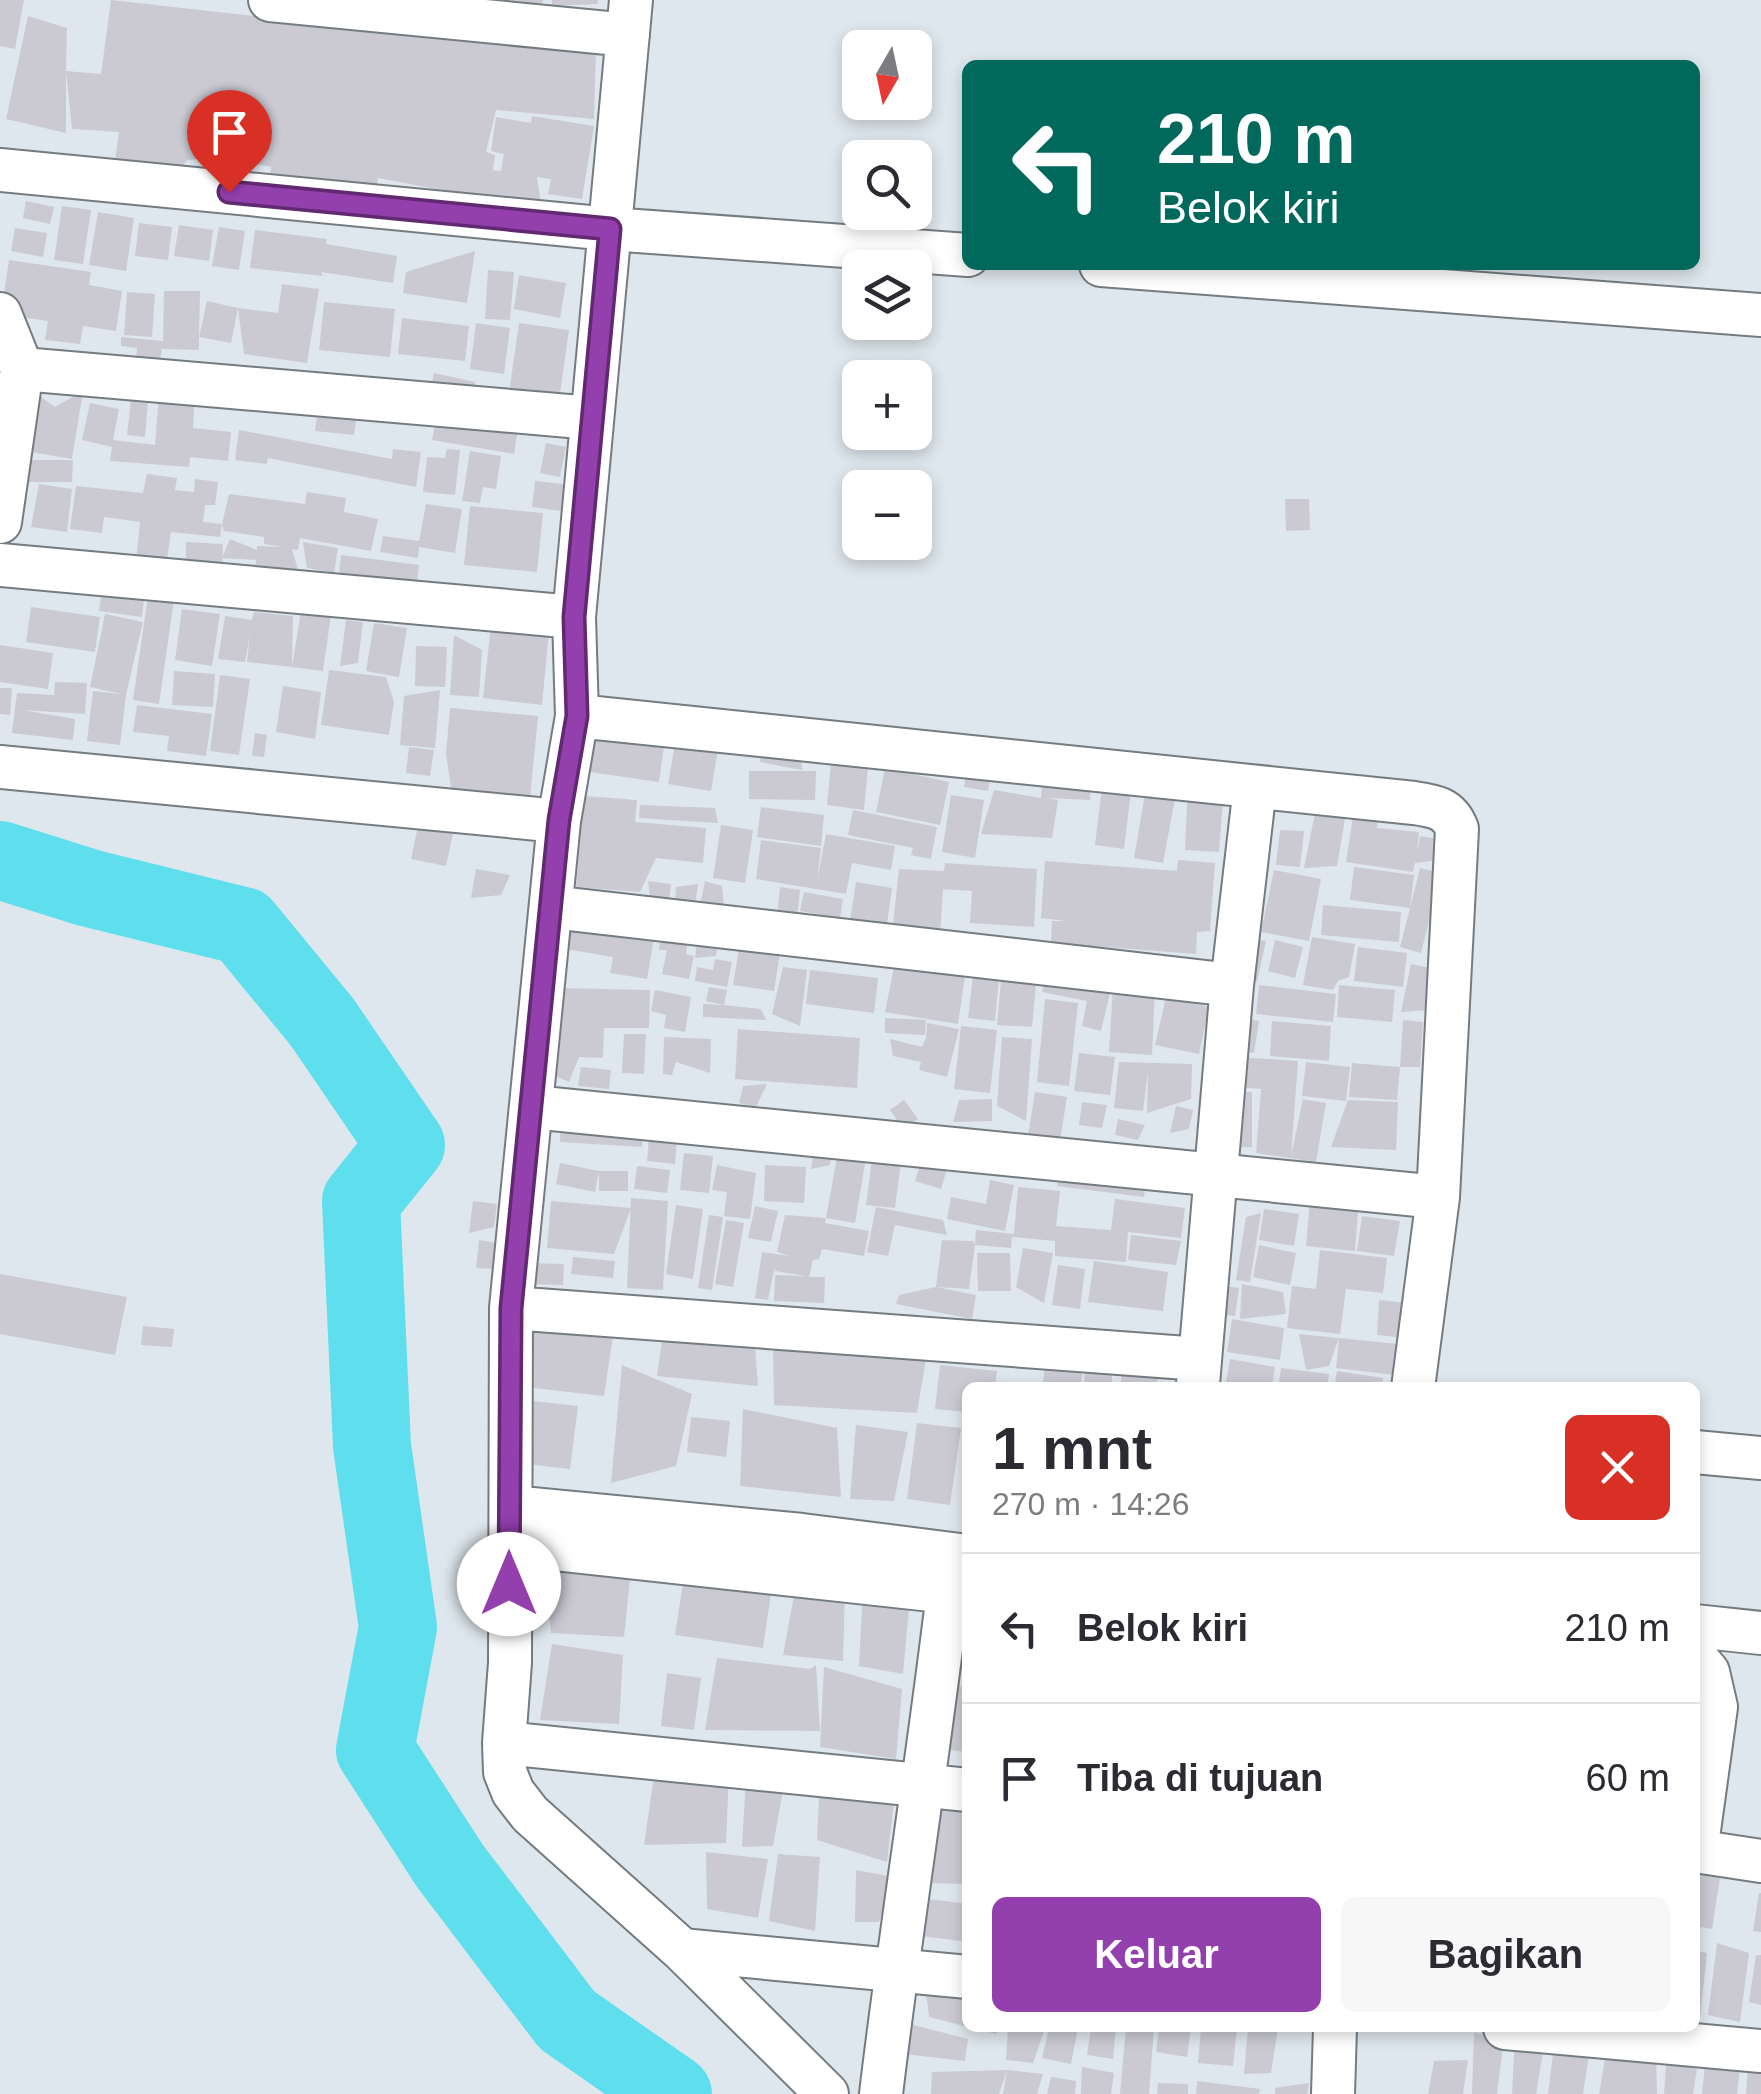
<!DOCTYPE html>
<html lang="id">
<meta charset="utf-8">
<style>
body{margin:0;font-family:Arial,sans-serif;background:#f7f7f7;color:#2b2b33;height:100vh;display:flex;flex-direction:column;font-size:38px;white-space:nowrap}
*{box-sizing:border-box;margin:0}
p{font-size:32px;color:#7c7c81}
.icon{flex:none;width:55px;height:55px;fill:none;stroke:currentColor;stroke-width:2;stroke-linecap:round;stroke-linejoin:round}
.map{position:relative;flex:1;overflow:hidden}
.details{position:absolute;left:962px;top:1382px;width:738px;height:650px;display:flex;flex-direction:column;background:#fff;border-radius:15px;box-shadow:0 5px 15px #0003}
.details>*{flex:none}
.top-card{position:absolute;left:962px;top:60px;width:738px;height:210px;border-radius:15px;box-shadow:0 5px 15px #0003;background:#00695c;color:#fff;overflow:hidden}
.needle{width:65px;rotate:189deg}
.tools{position:absolute;left:842px;top:30px;display:grid;gap:20px}
.tools a{display:grid;place-items:center;width:90px;height:90px;border-radius:15px;background:#fff;box-shadow:0 5px 15px #0003;font-size:50px}
.pin{position:absolute;display:grid;place-items:center;width:85px;height:85px;color:#fff;margin:-102px -42px;border-radius:50% 50% 50% 0;rotate:-45deg;box-shadow:0 0 10px #0007}
.pin .icon{rotate:45deg}
.me{position:absolute;width:110px;margin:-55px;rotate:0deg;stroke-linejoin:round;filter:drop-shadow(0 0 8px #0008)}
.turn{display:flex;align-items:center;gap:35px;height:210px;padding:0 30px;font-size:45px}
.turn .icon{width:130px;height:130px;stroke-width:2.5}
.turn b{display:block;font-size:70px;line-height:85px}
.round{display:grid;place-items:center;flex:none;width:105px;height:105px;border-radius:15px;background:#f7f7f7}
.headline{display:flex;align-items:center;justify-content:space-between;height:170px;padding:0 30px}
h1{font-size:60px;font-weight:600;line-height:75px}
.button{display:flex;gap:20px;margin-top:auto;padding:20px 30px}
.button a{flex:1;height:115px;border-radius:15px;background:#933fad;color:#fff;font-size:40px;font-weight:600;line-height:115px;text-align:center}
.button a+a{background:#f7f7f7;color:#2b2b33}
ul{padding:0;list-style:none}
li{display:flex;align-items:center;gap:30px;height:150px;padding:0 30px;border-top:2px solid #e1e1e2}
li div{flex:1}
li b{display:block;font-size:38px}
li em{font-style:normal}
.map>svg:first-child{display:block}
.lines{fill:none;stroke-linecap:round;stroke-linejoin:round}
.river{stroke:#5fdfed;stroke-width:78}
.building{fill:#cbcad3}
.minor-casing{stroke:#747c81;stroke-width:46}
.minor{stroke:#fff;stroke-width:42}
.route-casing{stroke:#602970;stroke-width:25}
.route{stroke:#933fad;stroke-width:18}
</style>
<div class="map">
<svg width="1761" height="2094" viewBox="0 0 1761 2094">
<rect width="100%" height="100%" fill="#dee7ed"/>
<g class="lines">
<path class="river" d="M0 860 89 888 243 926 322 1022 406 1145 361 1201 372 1446 398 1627 375 1750 450 1866 567 2020 673 2094"/>
</g>
<path class="building" d="M0 0H24L15 49 0 46Z
M111 0 596 54 594 119 496 110 486 152 495 155 493 170 501 171 504 154 491 151 496 117 531 123 532 116 594 126 582 199 548 194 551 179 537 177 541 204 444 198 436 189 378 178 376 191 270 177 271 167 244 162 240 177 212 175 211 158 187 160 176 175 115 161 119 132 72 129 66 71V133L6 119 28 16 67 28 66 71 101 74Z
M504 0H543L541 7Z
M552 0H598L597 4 552 6Z
M26 201 54 207 50 224 23 218Z
M62 206 91 210 83 264 54 260Z
M98 212 134 218 126 271 89 265Z
M139 223 172 227 168 260 135 256Z
M179 225 213 230 209 261 174 256Z
M219 227 245 231 239 270 212 266Z
M15 228 47 233 43 257 11 251Z
M255 230 327 239 326 244 397 256 393 283 321 272 323 276 250 268Z
M475 251 467 303 403 293 406 272Z
M9 260 91 272 89 285 122 291 116 331 83 326 80 344 45 340 48 321 1 314Z
M488 270 514 272 510 320 485 319Z
M519 275 566 283 560 318 514 309Z
M282 284 319 289 307 363 244 354 238 308 278 313Z
M164 291H200L199 337 207 301 238 308 231 343 199 337V350L162 349 160 361 136 358 137 348 121 346V337L163 341Z
M127 292 155 294 152 337 124 335Z
M324 302 395 309 390 357 319 350Z
M402 318 469 326 465 361 398 354Z
M476 323 510 328 504 374 470 369Z
M519 323 569 330 559 400 509 393Z
M434 373 475 382 472 396 431 386Z
M83 391 72 459 25 451 34 392 55 407Z
M159 394 195 397 193 428 231 432 228 461 190 457 189 467 110 461 112 447 82 440 90 403 119 409 113 440 155 445Z
M131 400 148 402 145 437 127 435Z
M319 402 358 407 354 435 315 431Z
M437 415 518 429 514 454 432 440Z
M239 430 392 459 393 449 421 452 416 487 268 458 267 464 235 460Z
M546 443 566 447 560 477 540 473Z
M447 449 460 450 455 495 423 492 427 457 445 458Z
M470 451 501 456 496 489 483 487 480 503 462 501Z
M24 460H73L72 482H24Z
M147 474 177 478 175 490 194 492 195 479 218 482 215 505H205L203 522 222 524 229 494 305 504 307 492 346 498 344 512 378 519 371 551 300 538 298 550 292 549 299 573 255 570 256 560 222 558 230 539 257 550V546L284 547 264 544V537L224 531 222 524 220 537 171 532 166 566 136 562 140 522 104 517 102 533 70 529 76 486 143 493Z
M535 481 564 484 561 511 532 507Z
M39 484 72 489 67 532 31 527Z
M1285 499H1309L1310 530 1286 531Z
M426 504 462 509 455 553 419 547 418 558 380 552 383 536 419 541Z
M470 506 543 513 537 572 464 565Z
M186 542 223 544 222 568 186 566Z
M303 542 338 548 334 573 307 568Z
M341 555 419 565 417 585 339 575Z
M103 583 145 589 142 617 99 611Z
M148 596 174 600 159 704 133 700Z
M31 607 100 617 95 652 26 642Z
M182 609 220 614 212 666 175 660Z
M301 611 331 615 323 671 292 667Z
M254 612 293 616 292 667 247 662 250 634 245 662 218 659 225 616 252 620Z
M105 614 143 622 126 695 120 745 87 741 93 691 122 694 90 687Z
M346 620 363 622 358 663 340 666Z
M374 623 407 628 399 677 366 671Z
M491 625 549 632 542 705 483 698Z
M454 635 482 650 479 697 450 695Z
M0 645 53 653 48 689 0 682Z
M416 646 447 647 445 687 415 686Z
M329 670 386 677 394 702 389 735 321 725Z
M174 671 215 674 213 707 172 705Z
M220 675 250 679 239 755 210 751Z
M55 682 87 683 85 714 22 710 75 719 73 740 12 733 17 693 54 695Z
M283 686 321 692 315 739 276 732Z
M0 688H12L10 715 0 714Z
M440 690 435 748 400 745 404 696Z
M137 705 212 714 206 756 167 751 169 736 133 732Z
M450 708 538 716 530 798 451 788 446 754Z
M589 728 665 739 659 782 583 771Z
M255 733 267 735 264 757 252 756Z
M676 738 719 744 711 791 668 784Z
M764 740 800 747 802 770 760 762Z
M409 747 434 750 430 776 406 773Z
M832 754 869 757 864 810 827 805Z
M885 768 949 782 940 825 876 812Z
M967 769 991 772 988 791 964 787Z
M749 771H816L815 800 749 799Z
M1043 775 1091 778 1090 800 1045 798 1058 800 1052 838 981 834 994 790 1041 798Z
M1188 786 1224 788 1219 852 1185 850Z
M1102 787 1131 791 1124 849 1095 845Z
M1146 788 1176 793 1163 863 1134 858Z
M951 795 984 800 975 858 942 852Z
M584 796 637 800 635 822 706 828 703 863 656 858 640 892 576 887Z
M1355 803 1380 807 1377 828 1419 832 1417 853 1420 836 1443 840 1439 860 1415 863 1413 872 1346 862Z
M640 805 715 808 718 823 639 818Z
M761 807 824 815 821 846 757 837Z
M1316 808 1346 813 1337 866 1304 868Z
M853 810 937 827 931 859 911 855 913 848 848 835Z
M421 812 456 819 446 866 411 859Z
M721 825 753 830 745 883 713 878Z
M1280 830 1304 831 1300 867 1276 865Z
M826 834 895 846 891 870 852 863 846 894 756 879 761 840 821 848 817 881Z
M1178 860 1215 863 1210 931 1197 932 1196 954 1051 943 1052 921H1066L1041 918 1045 861 1177 871Z
M945 863 1037 869 1034 927 970 923 972 891 943 889 940 936 893 925 899 869 944 871Z
M1354 867 1414 875 1410 908 1420 868 1441 873 1421 953 1400 947 1410 908 1350 900Z
M476 869 510 875 501 895 471 898Z
M1274 870 1321 879 1309 941 1261 932Z
M648 881 671 884 669 901 650 898Z
M705 881 722 886 724 906 701 901Z
M856 882 892 888 885 938 848 933Z
M698 884 695 905 675 903 676 887Z
M780 887 800 890 797 917 777 915Z
M804 892 843 899 840 918 800 911Z
M1323 905 1401 912 1399 942 1321 935Z
M565 917 657 920 647 979 610 973 613 957 560 948Z
M662 922 690 925 686 954 694 956 689 979 662 974 667 950H659Z
M698 935 719 939 716 956 695 958Z
M741 936 780 953 774 991 733 985Z
M1312 937 1355 944 1349 977 1338 981 1333 990 1303 985Z
M1250 938 1266 941 1257 982 1241 978Z
M1275 940 1303 947 1295 978 1268 971Z
M1358 947 1407 953 1403 987 1354 981Z
M715 959 732 962 727 987 695 981 697 967 713 970Z
M895 962 965 976 958 1024 885 1012Z
M1411 964 1435 969 1427 1010 1401 1012Z
M783 967 807 970 800 1026 772 1014Z
M1047 969 1114 976 1101 1031 1082 1026 1087 1001 1042 992Z
M810 970 878 978 874 1013 806 1004Z
M973 975 999 978 995 1021 968 1018Z
M1001 981 1036 984 1032 1027 997 1025Z
M1259 985 1336 994 1333 1022 1256 1014Z
M1339 985 1395 990 1392 1022 1337 1017Z
M709 987 727 990 724 1005 761 1009 766 1020 703 1017V1004L724 1005 706 1001Z
M1113 987 1155 990 1152 1055 1109 1052Z
M556 988 650 990 649 1028H604L603 1058 579 1057 569 1082 553 1075Z
M655 990 691 997 685 1032 664 1028 666 1015 651 1011Z
M1166 997 1209 1007 1199 1054 1155 1045Z
M1045 999 1078 1003 1069 1086 1037 1082Z
M885 1018 926 1020 925 1035 885 1033Z
M1243 1018 1259 1021 1254 1053 1237 1050Z
M1403 1020 1423 1022 1420 1067H1400L1397 1100 1349 1097 1352 1063 1400 1067Z
M1272 1021 1331 1026 1329 1061 1270 1056Z
M927 1023 959 1029 947 1077 919 1070 921 1062 893 1056 890 1039 922 1047 926 1038Z
M961 1026 997 1030 990 1093 954 1089Z
M738 1029 860 1038 857 1088 735 1079Z
M624 1034H646L644 1074 622 1073Z
M664 1037 711 1039 710 1073 676 1062 672 1075 663 1074Z
M1002 1037 1032 1039 1026 1121 997 1106Z
M1079 1053 1115 1057 1110 1095 1074 1091Z
M1237 1057 1298 1061 1291 1156 1303 1099 1326 1103 1316 1162 1256 1153 1261 1089 1236 1087Z
M1119 1062 1192 1064 1191 1099 1147 1113 1148 1071 1143 1111 1114 1108Z
M1306 1062 1350 1067 1346 1101 1302 1096Z
M581 1067 611 1070 609 1089 578 1086Z
M767 1084 756 1107 739 1103 743 1086Z
M1035 1092 1067 1097 1059 1147 1027 1142Z
M1232 1092H1252V1147H1231Z
M992 1099V1121L953 1122 959 1100Z
M904 1100 918 1119 903 1129 890 1110Z
M1348 1100 1398 1102 1396 1150 1331 1147Z
M1082 1102 1107 1105 1102 1128 1079 1125Z
M1176 1106 1193 1110 1189 1129 1170 1133Z
M561 1117 643 1123 642 1147 560 1142Z
M1118 1119 1145 1125 1138 1140 1115 1135Z
M650 1125 678 1127 675 1164 647 1161Z
M815 1145 833 1148 830 1165 811 1169Z
M839 1146 867 1152 855 1223 826 1218Z
M873 1151 902 1155 895 1208 866 1205Z
M684 1153 713 1156 709 1193 680 1190Z
M922 1158 948 1166 941 1189 915 1181Z
M560 1163 599 1171 595 1192 556 1184Z
M1060 1163 1147 1174 1144 1197 1057 1186Z
M717 1165 756 1173 750 1219 724 1216 727 1192 712 1190Z
M765 1165 806 1167 804 1203 764 1201Z
M637 1166 670 1170 667 1193 634 1189Z
M599 1171H628V1191H599Z
M990 1180 1014 1185 1005 1231 947 1219 951 1197 986 1204Z
M1018 1187 1060 1191 1056 1226 1111 1230 1115 1199 1185 1208 1181 1238 1128 1232 1126 1262 1055 1256V1241L1012 1237 1011 1248 975 1245 969 1289 936 1287 976 1295 972 1319 896 1304 899 1295 936 1287 942 1240 973 1241 975 1245 976 1230 1014 1234Z
M1311 1189 1386 1197 1384 1214 1358 1211 1355 1251 1306 1246Z
M631 1198 668 1201 663 1290 627 1288Z
M473 1201 497 1204 494 1227 469 1233Z
M551 1201 631 1208 614 1254 547 1248Z
M676 1205 703 1209 693 1279 666 1274Z
M755 1206 778 1211 771 1242 748 1238Z
M876 1207 943 1220 947 1235 895 1225 888 1256 867 1252Z
M1264 1209 1299 1214 1294 1246 1259 1240Z
M1261 1213 1250 1282 1236 1280 1246 1217Z
M709 1215 723 1217 712 1290 698 1288Z
M785 1215 826 1218 825 1223 869 1231 864 1256 822 1249 819 1259 813 1260 809 1277H825L824 1303 774 1301 775 1275 806 1276 775 1271V1266L768 1300 755 1298 762 1252 790 1256 777 1252Z
M1362 1216 1400 1221 1394 1256 1357 1251Z
M726 1220 744 1223 733 1287 715 1284Z
M1131 1235 1181 1241 1176 1265 1128 1260Z
M479 1240 497 1243 494 1269 476 1268Z
M1259 1245 1296 1253 1290 1285 1253 1277Z
M1023 1248 1053 1253 1044 1303 1016 1287Z
M1320 1250 1387 1258 1383 1293 1346 1289 1340 1334 1287 1328 1292 1286 1316 1289Z
M977 1253H1010L1011 1291H978Z
M573 1257 615 1261 613 1278 571 1274Z
M1094 1261 1168 1272 1163 1311 1088 1302Z
M524 1263 564 1264 563 1285 523 1284Z
M1058 1265 1085 1269 1080 1309 1052 1305Z
M0 1274 127 1297 115 1355 0 1334Z
M1242 1284 1283 1292 1286 1314 1240 1319Z
M1216 1285 1239 1288 1235 1316 1212 1313Z
M1379 1300 1408 1303 1406 1338 1377 1335Z
M535 1315 615 1323 604 1396 524 1387Z
M1232 1319 1284 1328 1280 1360 1227 1352Z
M143 1326 174 1329 172 1347 141 1345Z
M664 1327 754 1334 758 1386 657 1376Z
M1299 1334 1339 1338 1398 1344 1395 1375 1336 1368 1339 1338 1329 1366 1306 1370Z
M773 1347 927 1353 917 1413 774 1405Z
M1085 1358H1112V1388H1084Z
M1230 1359 1275 1367 1272 1388H1225Z
M1046 1360 1084 1366 1080 1388H1042Z
M622 1365 692 1394 676 1466 611 1483Z
M940 1365 997 1371 995 1388H968V1412L935 1409Z
M1123 1365 1161 1368 1156 1387 1121 1383Z
M1281 1368 1329 1374 1327 1388H1278Z
M1337 1371 1383 1378 1382 1388H1334Z
M533 1401 578 1406 570 1469 526 1464Z
M743 1409 837 1428 841 1497 740 1486Z
M691 1417 730 1421 726 1457 687 1452Z
M917 1423 961 1428 950 1505 907 1499Z
M856 1425 908 1432 894 1501 850 1499Z
M542 1556 631 1569 624 1637 551 1633Z
M685 1570 773 1580 763 1648 675 1635Z
M798 1574 845 1587 843 1661 783 1655Z
M863 1590 910 1597 903 1674 859 1666Z
M968 1607V1671L951 1669Z
M552 1644 623 1655 619 1724 540 1720Z
M717 1658 810 1669 816 1665 820 1731 705 1730Z
M824 1667 902 1689 896 1759 820 1747Z
M667 1673 701 1678 694 1730 661 1726Z
M957 1686 968 1687V1752L949 1750Z
M656 1762 729 1774 726 1843 644 1845Z
M746 1775 785 1779 773 1846 742 1847Z
M820 1778 895 1793 887 1862 817 1840Z
M939 1806 968 1812V1884L920 1883Z
M706 1852 768 1859 758 1918 707 1909Z
M778 1854 820 1857 815 1931 769 1921Z
M856 1870 894 1877 879 1922H855Z
M1695 1874 1720 1878 1712 1929 1695 1926Z
M1759 1893H1761V1932L1753 1931Z
M920 1898 968 1904V1942L914 1935Z
M1717 1943 1749 1953 1740 2022 1708 2015Z
M1695 1950 1707 1953 1700 2018 1695 2017Z
M1756 1955H1761V2005L1749 2002Z
M924 1976 968 1988V2027L929 2017Z
M910 2024 968 2039 965 2061 904 2054Z
M975 2028H998L996 2034Z
M1008 2028H1045L1033 2063 1006 2060Z
M1049 2028H1078L1071 2064 1042 2058Z
M1091 2028H1116L1113 2059 1087 2055Z
M1126 2028H1154L1149 2094H1120Z
M1159 2028H1191L1187 2057 1156 2052Z
M1201 2028H1237L1233 2066 1198 2063Z
M1248 2028H1278L1271 2073 1244 2074Z
M1474 2033 1504 2038 1497 2094H1472Z
M1546 2034 1536 2094H1512L1515 2035Z
M1555 2037 1591 2042 1583 2094H1548Z
M1608 2041 1656 2049 1657 2094H1599Z
M1468 2060 1463 2094H1428L1434 2061Z
M1666 2063 1697 2069 1693 2094H1664Z
M1705 2064 1740 2067 1737 2094H1702Z
M1082 2067 1114 2073 1111 2094H1081Z
M1748 2069 1761 2070V2094H1746Z
M1007 2070 999 2094H931L932 2072 1007 2070 1043 2074 1037 2094H1003Z
M1051 2077 1076 2081 1075 2094H1047Z
M1197 2081 1260 2089 1259 2094H1196Z
M1158 2083 1188 2084V2094H1157Z
M1309 2083 1307 2094H1275V2088Z"/>
<g class="lines">
<defs>
<path id="minor" d="M270 0 628 35
M631 0 574 617 577 716 559 821 511 1308 510 1663 504 1743 505 1772 513 1792 530 1814 682 1950 827 2094
M0 170 610 229 968 255
M1101 265 1761 315
M0 314 22 369 0 522
M22 369 592 418
M0 565 574 617
M577 716 1414 803C1435 806 1449 808 1457 829L1438 1197 1413 1388
M0 767 559 821
M551 907 1232 985
M532 1107 1438 1197
M511 1308 1200 1359
M1198 1384 1232 985 1255 787
M1695 1452 1761 1458
M511 1507 802 1535 968 1556
M509 1544 968 1594
M1695 1626 1761 1633
M1695 1657 1708 1672 1716 1707 1696 1852
M504 1743 968 1790
M1695 1851 1761 1861
M682 1950 968 1977
M1505 2028 1761 2051
M881 2094C901 1927 928 1760 948 1593
M1333 2094 1335 2028"/>
</defs>
<use href="#minor" class="minor-casing"/>
<use href="#minor" class="minor"/>
</g>
<g class="lines">
<defs>
<path id="route" d="M229 192 610 229 574 617 577 716 559 820 511 1308 509 1584"/>
</defs>
<use href="#route" class="route-casing"/>
<use href="#route" class="route"/>
</g>
</svg>
<div class="tools">
<a><svg class="needle" viewBox="-14 -14 28 28"><path d="M0-13l5 13h-10z" fill="#e53935"/><path d="M0 13l5-13h-10z" fill="#7c7c81"/></svg></a>
<a><svg class="icon" aria-label="search" viewBox="0 0 24 24"><circle cx="10" cy="10" r="6"/><path d="M15 15l6 6"/></svg></a>
<a><svg class="icon" aria-label="layers" viewBox="0 0 24 24"><path d="M12 4l9 5-9 5-9-5zM3 14l9 5 9-5"/></svg></a>
<a>+</a>
<a>−</a>
</div>
<div class="pin" style="left:229px;top:192px;background:#d93025"><svg class="icon" aria-label="arrive" viewBox="0 0 24 24"><path d="M6 21V4h12l-3 4 3 4H6"/></svg></div>
<svg class="me" style="left:509px;top:1584px" viewBox="-20 -20 40 40"><circle r="19" fill="#fff"/><path d="M0-13L10 11 0 6-10 11z" fill="#933fad"/></svg>
<div class="top-card">
<div class="turn"><svg class="icon" aria-label="left" viewBox="0 0 24 24"><path d="M17 20v-9H6M10 6l-5 5 5 5"/></svg><div><b>210 m</b>Belok kiri</div></div>
</div>
<section class="details">
<div class="headline"><div><h1>1 mnt</h1><p>270 m · 14:26</p></div><a class="round" style="background:#d93025;color:#fff"><svg class="icon" aria-label="close" viewBox="0 0 24 24"><path d="M6 6l12 12M18 6L6 18"/></svg></a></div>
<ul>
<li><svg class="icon" aria-label="left" viewBox="0 0 24 24"><path d="M17 20v-9H6M10 6l-5 5 5 5"/></svg><div><b>Belok kiri</b></div><em>210 m</em></li>
<li><svg class="icon" aria-label="arrive" viewBox="0 0 24 24"><path d="M6 21V4h12l-3 4 3 4H6"/></svg><div><b>Tiba di tujuan</b></div><em>60 m</em></li>
</ul>
<div class="button"><a>Keluar</a><a>Bagikan</a></div>
</section>
</div>
